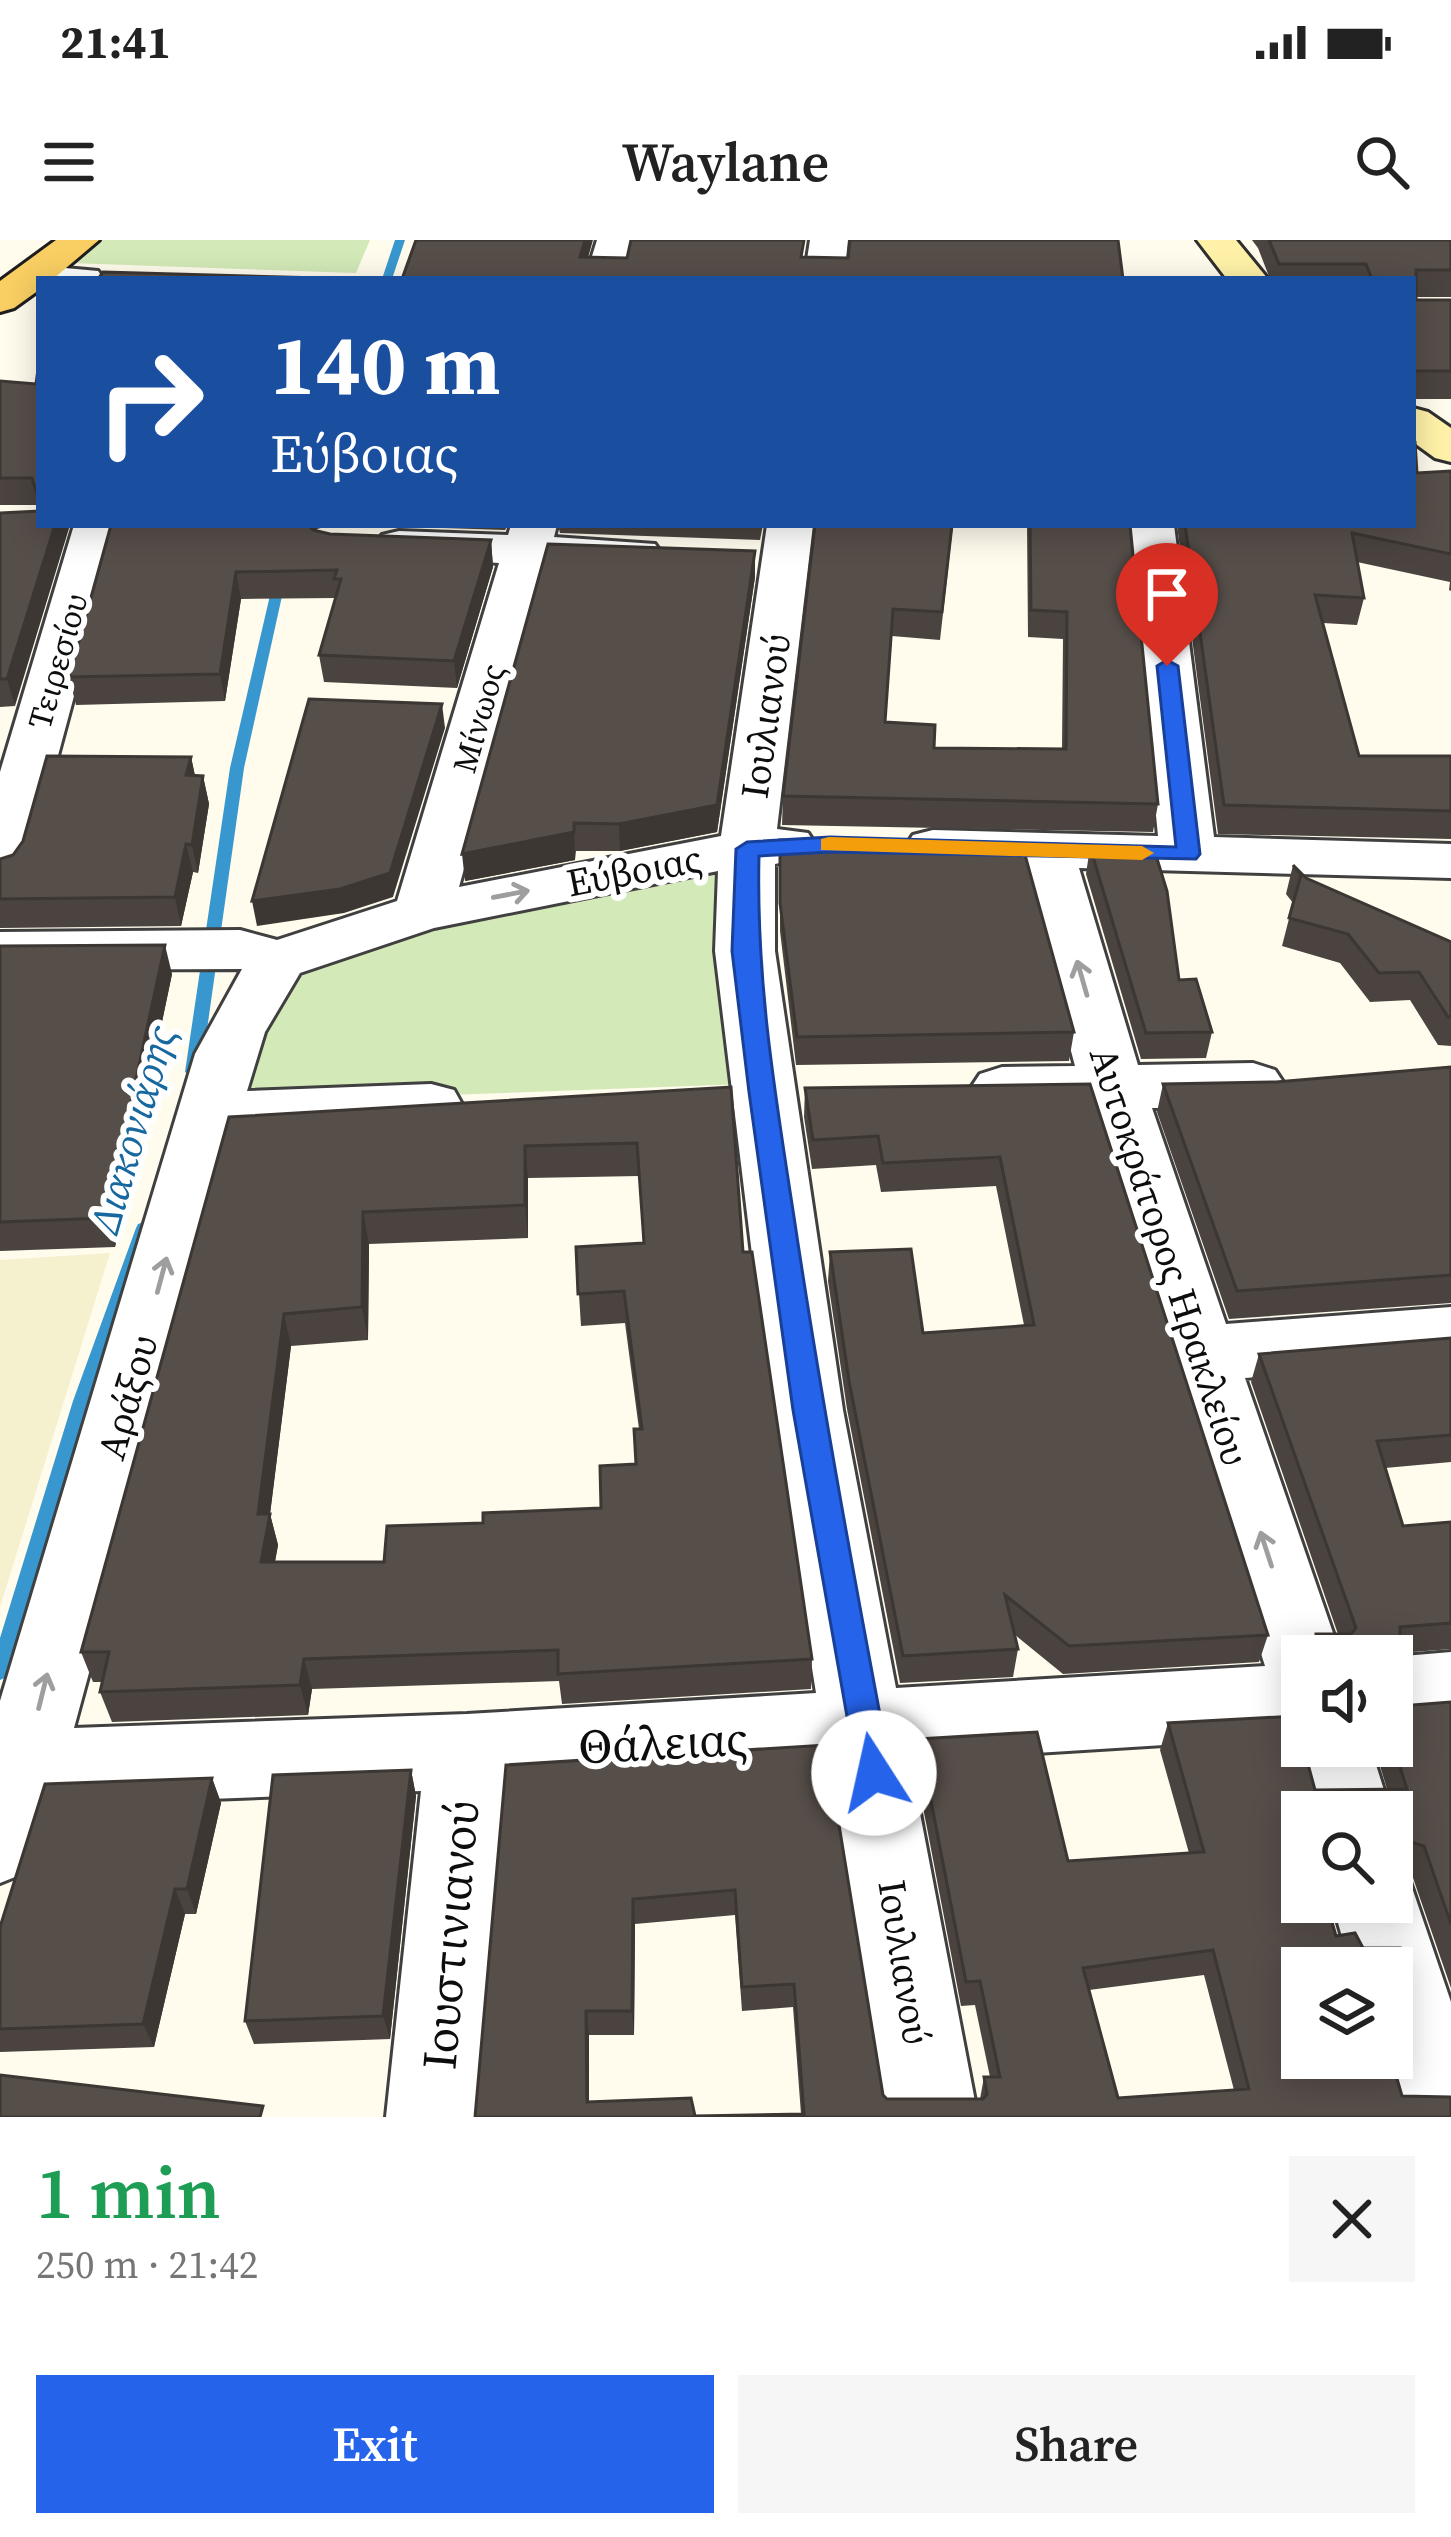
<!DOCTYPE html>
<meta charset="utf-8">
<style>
body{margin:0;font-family:"Source Serif 4",serif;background:#f6f6f6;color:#222;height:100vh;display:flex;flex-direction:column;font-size:45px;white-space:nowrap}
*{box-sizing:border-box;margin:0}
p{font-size:39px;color:#767676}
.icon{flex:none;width:66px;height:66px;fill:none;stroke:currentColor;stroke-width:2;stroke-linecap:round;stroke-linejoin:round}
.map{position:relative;height:1877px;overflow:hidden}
.side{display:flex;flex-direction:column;background:#fff;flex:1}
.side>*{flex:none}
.banner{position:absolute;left:36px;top:36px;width:1380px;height:252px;border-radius:0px;box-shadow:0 6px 30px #0003;background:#1a4fa0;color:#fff;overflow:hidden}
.controls{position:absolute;left:1281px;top:1395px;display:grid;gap:24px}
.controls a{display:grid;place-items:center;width:132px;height:132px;border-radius:0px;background:#fff;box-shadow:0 6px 30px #0003;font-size:60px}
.pin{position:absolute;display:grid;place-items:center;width:102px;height:102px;color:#fff;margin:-123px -51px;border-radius:50% 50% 50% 0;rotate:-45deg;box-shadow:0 0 12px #0007}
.pin .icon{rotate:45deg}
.me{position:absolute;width:132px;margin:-66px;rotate:350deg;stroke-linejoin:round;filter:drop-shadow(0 0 9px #0008)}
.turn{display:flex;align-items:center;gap:42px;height:252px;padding:0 36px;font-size:54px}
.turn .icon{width:156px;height:156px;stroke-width:2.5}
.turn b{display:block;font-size:84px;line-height:102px}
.round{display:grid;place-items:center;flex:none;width:126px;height:126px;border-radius:0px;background:#f6f6f6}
.overview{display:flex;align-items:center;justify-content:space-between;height:204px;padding:0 36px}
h1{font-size:72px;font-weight:600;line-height:90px;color:#1e9e55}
.primary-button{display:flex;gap:24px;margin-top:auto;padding:24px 36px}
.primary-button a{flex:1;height:138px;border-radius:0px;background:#2563eb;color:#fff;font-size:48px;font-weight:600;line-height:138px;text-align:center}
.primary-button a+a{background:#f6f6f6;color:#222}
.status{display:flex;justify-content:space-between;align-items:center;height:84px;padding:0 60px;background:#fff;direction:ltr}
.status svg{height:33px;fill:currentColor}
header{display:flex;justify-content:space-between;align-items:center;height:156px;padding:0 36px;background:#fff;font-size:54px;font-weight:600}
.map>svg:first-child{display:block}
.farmland{fill:#f5f0cd}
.green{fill:#d3e9b7}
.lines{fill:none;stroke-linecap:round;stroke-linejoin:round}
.stream{fill:#3897ce;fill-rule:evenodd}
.minor-casing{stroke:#404040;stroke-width:6}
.secondary-casing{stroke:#2f2f2f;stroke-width:6}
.primary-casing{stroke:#1e1e1e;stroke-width:6}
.minor{fill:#fff;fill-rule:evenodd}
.secondary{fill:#fff2a8;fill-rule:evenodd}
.primary{fill:#f9cf63;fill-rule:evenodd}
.wall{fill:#4a433f;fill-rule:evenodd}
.shaded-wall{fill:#3c3733}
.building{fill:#564e49;stroke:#3c3733;stroke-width:3;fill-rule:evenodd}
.oneway{stroke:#9e9e9e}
.route{fill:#2563eb;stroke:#184099;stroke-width:3}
.slow{fill:#f59e0b}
.labels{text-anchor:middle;stroke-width:12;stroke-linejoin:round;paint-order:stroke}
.far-street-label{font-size:33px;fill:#0d0d0d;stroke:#fff}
.street-label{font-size:39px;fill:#0d0d0d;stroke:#fff}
.water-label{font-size:42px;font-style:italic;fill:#16689f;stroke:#fff}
.near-street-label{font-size:48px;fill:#0d0d0d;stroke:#fff}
</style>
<div class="status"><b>21:41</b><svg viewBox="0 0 49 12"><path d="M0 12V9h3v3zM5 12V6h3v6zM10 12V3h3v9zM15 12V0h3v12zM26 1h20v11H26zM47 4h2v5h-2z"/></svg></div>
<header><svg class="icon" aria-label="menu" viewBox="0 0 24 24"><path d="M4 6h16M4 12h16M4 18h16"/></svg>Waylane<svg class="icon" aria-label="search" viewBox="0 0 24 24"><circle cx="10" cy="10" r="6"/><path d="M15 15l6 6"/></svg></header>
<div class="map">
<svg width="1451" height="1877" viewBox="0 0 1451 1877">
<rect width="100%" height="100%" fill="#fffbed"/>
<path class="farmland" d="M110 1013 0 1367V1020Z"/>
<path class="green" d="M99 0H370L356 33 69 23Z
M724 624 745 844 230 863 276 744 341 704Z"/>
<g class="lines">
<path class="stream" d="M395 0H405L392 39H382Z
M280 334 286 338 244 528 201 832 193 837 185 832 230 528 274 338Z
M144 982 150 984 152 988 91 1161 10 1431 7 1437 0 1440V1398L73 1161 136 988 138 984Z"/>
<defs>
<path id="minor" d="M597 0H635L625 39H585Z
M810 0H848L844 39H804Z
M32 25 98 31 104 39H39V49L18 45 12 37 18 29Z
M74 285H120L28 627 20 639 0 645V532Z
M511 285H557L554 297 655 304 662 314 655 324 638 328 547 325 459 647 721 596 767 285H813L777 589 808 593 816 605 808 617 775 624V711L843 1170 896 1448 1265 1426 1088 869 1002 871 980 864 970 849 980 834 1002 827 1075 826 1022 627 933 624 913 619 905 607 913 595 933 590 1158 596 1128 285H1174L1214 597 1451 604V638L1079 628 1138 825 1253 823 1275 830 1285 845 1275 860 1253 867 1152 868 1226 1084 1451 1067V1121L1245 1138 1341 1416H1302V1506H1370L1391 1572H1307L1288 1506 1292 1497 910 1521 978 1877H884L828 1526 506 1547 480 1877H386L421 1551 53 1565 30 1631 0 1643V1461L195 814 242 729 0 730V692L240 690 277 700 397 661 499 323 382 315 375 305 382 295 399 291 508 295ZM718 631 715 711 771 1170 816 1453 467 1474 74 1488 235 896 431 888 454 882 463 866 454 850 431 844 247 851 265 792 300 733 434 688Z
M1451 1412V1484L1392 1489V1417Z
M1392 1627 1407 1633 1451 1762V1877H1393L1376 1818H1392V1728H1351L1332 1662H1392Z"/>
<path id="secondary" d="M1197 0H1236L1268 39H1227Z
M1413 168 1428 172 1451 188V222L1435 218 1413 202Z"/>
<path id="primary" d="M56 0H99L53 39H39V50L14 68 0 72V41Z"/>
</defs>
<use href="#minor" class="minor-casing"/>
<use href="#secondary" class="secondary-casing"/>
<use href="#primary" class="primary-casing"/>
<use href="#minor" class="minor"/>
<use href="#secondary" class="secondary"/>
<use href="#primary" class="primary"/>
</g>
<path class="wall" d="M1252 0H1451V57H1416V60H1451V159H1413V39H1270L1258 8Z
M39 122V265H0V141L36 144Z
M1451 231V351L1449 350 1450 342 1357 322 1364 358 1357 385 1323 383 1359 516H1451V599L1218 594 1177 285H1413L1417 233Z
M0 273 15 466 0 467Z
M111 285 317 289 316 291 330 294 491 300 493 327 457 448 324 442 319 415 336 358 241 359 225 461 76 465 69 437Z
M350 285H508L505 290Z
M558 285H763L760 300 560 293Z
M815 285H953L940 400 892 396 885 482 934 508 1062 509 1063 399 1028 397 1027 285H1130L1158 564 1153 592 782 585 783 556Z
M755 311V337L717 592 620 611H576L575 620 465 641Z
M191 517 195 536H203L209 564 198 633 193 632 181 686 0 688V619L13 615Z
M780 600 1074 792 1069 821 796 825 780 691Z
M1090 607 1212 792 1206 818 1141 819 1086 634Z
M1293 625 1306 638 1451 702V806L1438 805 1410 760 1370 762 1340 723 1282 706 1293 663 1286 654Z
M0 706 172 734 115 1007 0 1011Z
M1451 827V1063L1229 1079 1157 872 1163 844 1276 842Z
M1090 844 1268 1395 1259 1422 1063 1434 1014 1394 1018 1409 1013 1437 900 1443 847 1169 828 1041 830 1012 923 1093 1024 1085 996 946 881 952 876 925 812 929 804 877 805 848Z
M731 847 743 1012 812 1419 811 1449 562 1464 559 1441 312 1449 308 1475 112 1482 100 1452 102 1442H93L81 1412 229 877ZM639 936 643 1003 576 1007 581 1086 625 1083 639 1189 636 1224 601 1268 483 1283 384 1322H275L278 1305 270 1274 291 1106 368 1100 369 1004 528 998V938Z
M1451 1098V1222L1385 1228 1403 1286 1451 1282V1409L1400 1413V1466L1451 1462V1748L1411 1632 1392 1625V1572H1302V1662H1326L1336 1696 1355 1693 1363 1708H1400V1790L1392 1805V1728H1302V1818H1391L1402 1856 1451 1857V1877H475L506 1525 826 1505 883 1855 887 1859H980L984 1837H990L975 1765 961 1766 915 1525 919 1499 1037 1492 1068 1621 1189 1613 1160 1510 1168 1483 1295 1476 1315 1550 1387 1549 1374 1506H1392V1416H1308L1316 1394H1338L1251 1142 1259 1114ZM735 1675 742 1771 793 1767 801 1874 695 1876 691 1858 589 1862V1795H634L635 1684ZM1204 1735 1234 1850 1118 1858 1089 1750Z
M411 1530 416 1556 390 1799 254 1804 245 1781Z
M212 1538 221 1563 196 1674H185L154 1807 0 1812V1687Z"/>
<path class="shaded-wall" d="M585 0H593L582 39 580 17Z
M55 285H70L15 466 7 439Z
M304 285H333L317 289 307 306Z
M491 300 493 327 457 448 454 421Z
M755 311V337L717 592 620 611 619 584Z
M236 332 241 359 225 461 220 434Z
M442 464 445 488 393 657 344 673 257 686 252 661Z
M191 517 197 545 186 535Z
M203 536 209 564 198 633 192 605Z
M574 583 575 620 465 641 462 614Z
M186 604 193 632 181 686 175 657Z
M165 705 172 734 115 1007 106 978Z
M525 906 528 938V998L525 965Z
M363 972 369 1004 368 1100 362 1067Z
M284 1074 291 1106 270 1274 278 1305 269 1353 261 1322 258 1274Z
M304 1419 312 1449 308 1475 300 1445Z
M411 1530 416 1556 390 1799 383 1776Z
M212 1538 221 1563 196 1674 187 1649Z
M175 1649 185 1674 154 1807 143 1784Z
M633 1659 635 1684 634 1795 632 1771Z
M586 1771 589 1795V1877L587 1862Z"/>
<path class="building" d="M416 0H585L580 17 627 18 631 0H804L801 17 848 18 850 0H1118L1123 39H402Z
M1269 0H1451V30H1416V60H1451V131H1413V39H1372L1366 24H1279Z
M103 32 359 39H98Z
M39 122V254H37L32 238H0V141L36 144Z
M1413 201 1415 202 1417 233 1451 231V314L1352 293 1364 358 1315 355 1359 516H1451V571L1224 565 1185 285H1413Z
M39 271V285H55L7 439H0V273Z
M111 285H308L313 290 330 294 491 300 454 421 319 415 341 339H334L337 330 236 332 220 434 69 437Z
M815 285H952L942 372 893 369 885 482 935 485 934 508 1066 509 1067 372 1031 370 1030 285H1130L1158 564 783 556Z
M548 304 755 311 717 565 619 584 574 583V592L462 614Z
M309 459 442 464 390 633 340 649 252 661Z
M47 516 191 517 186 535 203 536 192 605 186 604 175 657 0 659V619L13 615 23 601Z
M780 600 1022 604 1074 792 797 797 780 663Z
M1090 607 1154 609 1167 651 1179 740 1196 739 1212 792 1146 793Z
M1293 625 1306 638 1451 702V777H1448L1419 732 1379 733 1348 694 1289 678 1301 635Z
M165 705 106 978 0 982V706Z
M1451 827V1035L1237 1051 1163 844 1276 842Z
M1090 844 1268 1395 1069 1406 1005 1355 1018 1409 903 1416 849 1141 830 1012 911 1009 923 1093 1034 1085 1000 917 883 923 878 896 813 900 805 848Z
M731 847 743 1012H752L812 1419 558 1434V1410L304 1419 300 1445 100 1452 109 1412H81L229 877ZM637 903 644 1003 576 1007 578 1054 624 1051 642 1189H634L636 1224 600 1226 601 1268 483 1273V1283L387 1286 384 1322H261L270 1274H258L284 1074 362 1067 363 972 525 965V906Z
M1451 1098V1195L1377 1201 1403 1286 1451 1282V1383L1400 1387V1466L1451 1462V1684L1424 1606 1401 1599 1399 1591 1392 1592V1572H1302V1662H1326L1336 1696 1355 1693 1363 1708H1400V1790H1392V1728H1302V1818H1391L1402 1856 1451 1857V1877H475L506 1525 826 1505 883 1855 887 1859H983L987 1854 984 1837H1000L980 1741 966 1742 919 1499 1037 1492 1068 1621 1204 1612 1168 1483 1295 1476 1315 1550 1407 1549 1392 1502V1416H1316V1394H1351L1356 1388 1259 1114ZM735 1650 742 1747 794 1744 804 1874 695 1876 691 1858 587 1862 586 1771H632L633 1659ZM1213 1710 1249 1849 1118 1858 1083 1728Z
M411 1530 383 1776 245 1781 273 1535Z
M212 1538 187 1649H175L143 1784 0 1789V1687L45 1544Z
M0 1835 263 1866 260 1877H0Z"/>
<defs><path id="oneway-shaft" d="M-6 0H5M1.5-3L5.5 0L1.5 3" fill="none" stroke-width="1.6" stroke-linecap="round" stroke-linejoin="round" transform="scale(3)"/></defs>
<g class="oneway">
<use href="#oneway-shaft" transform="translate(511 654) rotate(-11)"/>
<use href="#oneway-shaft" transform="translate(1082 738) rotate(-106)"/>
<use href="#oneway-shaft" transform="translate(162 1035) rotate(-75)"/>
<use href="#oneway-shaft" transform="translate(1266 1309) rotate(-108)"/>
<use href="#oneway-shaft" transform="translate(43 1451) rotate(-76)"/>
</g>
<path class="route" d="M1167 420 1178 426 1200 614 1196 619 830 612 759 616C756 741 775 854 794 977 822 1164 856 1348 891 1533L886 1544 874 1549 862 1544 857 1533 793 1170 749 852 732 711 736 609 747 602 830 597 1176 607 1157 426Z"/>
<path class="slow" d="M829 597 1142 606 1154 613 1142 620 821 610V599Z"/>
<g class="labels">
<g class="far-street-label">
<text transform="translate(57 421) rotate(-74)" y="12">Τειρεσίου</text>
<text transform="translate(478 478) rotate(-74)" y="12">Μίνωος</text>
</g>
<g class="street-label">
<text transform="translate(765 476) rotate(-82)" y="14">Ιουλιανού</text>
<text transform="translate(634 630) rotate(-11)" y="14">Εύβοιας</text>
<text transform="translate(1170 1016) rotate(72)" y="14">Αυτοκράτορος Ηρακλείου</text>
<text transform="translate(127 1157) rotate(-74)" y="14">Αράξου</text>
<text transform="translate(905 1722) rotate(81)" y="14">Ιουλιανού</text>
</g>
<g class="water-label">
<text transform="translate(132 890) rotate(-74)" y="15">Διακονιάρης</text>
</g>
<g class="near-street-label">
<text transform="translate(663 1502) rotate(-3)" y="17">Θάλειας</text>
<text transform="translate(450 1695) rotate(-85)" y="17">Ιουστινιανού</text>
</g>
</g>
</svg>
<div class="controls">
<a><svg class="icon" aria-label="sound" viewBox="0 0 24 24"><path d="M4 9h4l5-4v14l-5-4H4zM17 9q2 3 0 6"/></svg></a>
<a><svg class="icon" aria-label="search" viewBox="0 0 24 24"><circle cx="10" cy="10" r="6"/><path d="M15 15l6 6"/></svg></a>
<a><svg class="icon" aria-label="layers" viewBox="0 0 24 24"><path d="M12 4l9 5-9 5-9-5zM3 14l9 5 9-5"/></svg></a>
</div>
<div class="pin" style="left:1167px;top:426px;background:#d93025"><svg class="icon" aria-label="arrive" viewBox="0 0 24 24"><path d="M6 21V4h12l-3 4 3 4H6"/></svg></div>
<svg class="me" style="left:874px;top:1533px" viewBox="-20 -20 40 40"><circle r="19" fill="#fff"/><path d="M0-13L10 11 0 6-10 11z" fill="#2563eb"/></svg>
<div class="banner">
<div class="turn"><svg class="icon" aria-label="right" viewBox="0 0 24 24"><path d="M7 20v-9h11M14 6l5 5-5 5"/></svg><div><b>140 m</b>Εύβοιας</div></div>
</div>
</div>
<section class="side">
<div class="overview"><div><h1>1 min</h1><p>250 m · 21:42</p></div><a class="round"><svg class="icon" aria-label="close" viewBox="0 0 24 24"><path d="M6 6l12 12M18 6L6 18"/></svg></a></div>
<div class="primary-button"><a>Exit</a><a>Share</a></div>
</section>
